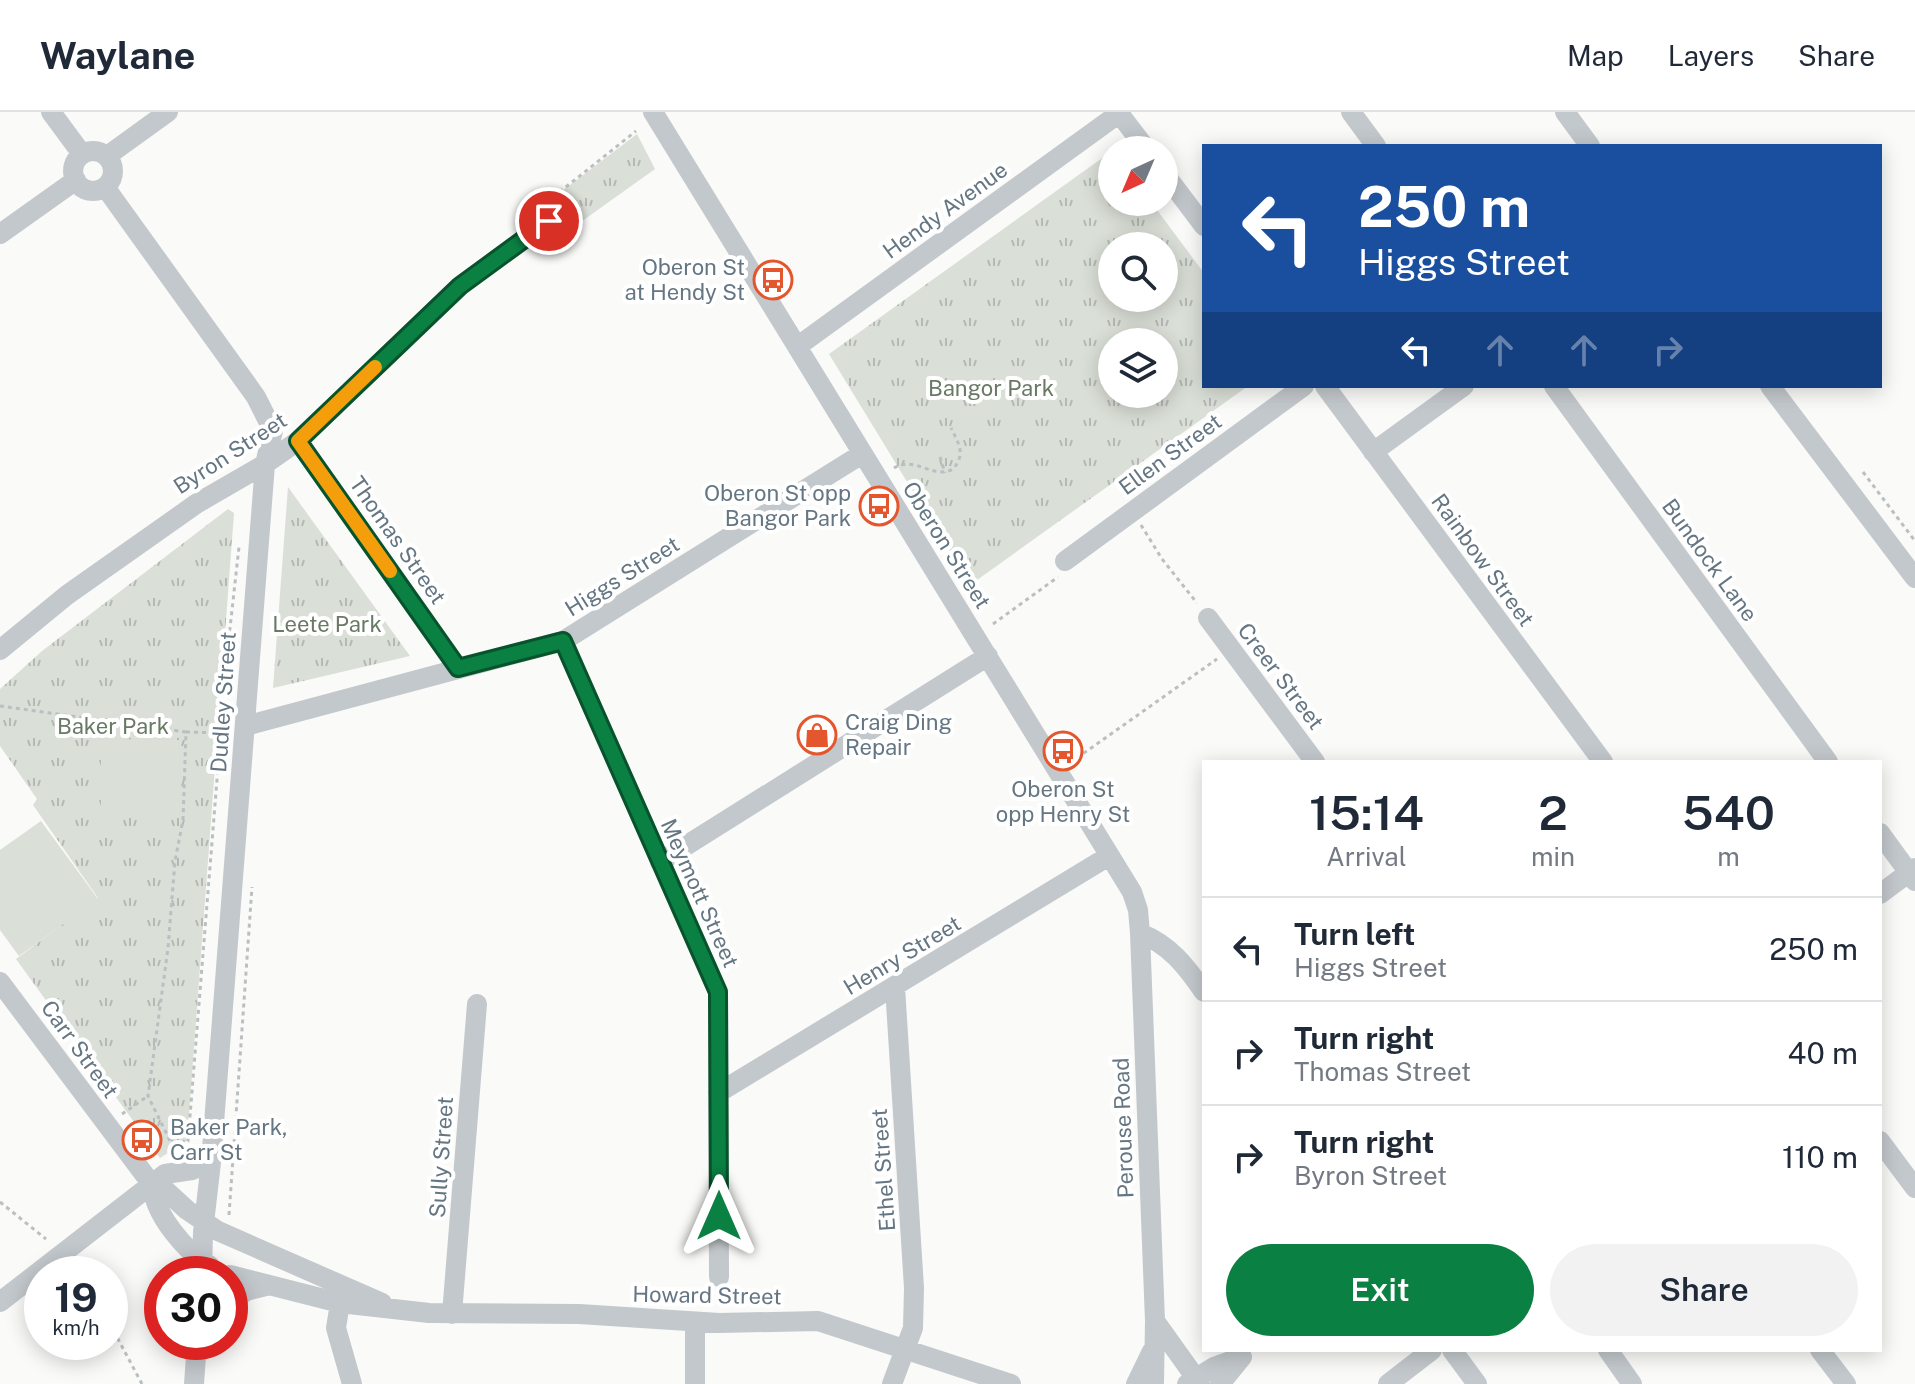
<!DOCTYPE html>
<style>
body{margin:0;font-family:"Public Sans",sans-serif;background:#f2f2f3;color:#1f2937;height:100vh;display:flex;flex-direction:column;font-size:30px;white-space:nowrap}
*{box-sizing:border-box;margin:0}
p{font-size:26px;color:#747a83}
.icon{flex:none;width:44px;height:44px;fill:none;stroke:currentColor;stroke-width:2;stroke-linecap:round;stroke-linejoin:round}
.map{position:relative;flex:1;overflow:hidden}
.panel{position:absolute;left:1202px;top:648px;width:680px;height:592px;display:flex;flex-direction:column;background:#fff;border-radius:0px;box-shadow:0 4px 20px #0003}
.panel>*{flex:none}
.hud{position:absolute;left:1202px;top:32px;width:680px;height:244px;border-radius:0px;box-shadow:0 4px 20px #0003;background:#1a4fa0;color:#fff;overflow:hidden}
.needle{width:52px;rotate:224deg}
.buttons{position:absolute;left:1098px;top:24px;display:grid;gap:16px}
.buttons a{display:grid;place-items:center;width:80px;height:80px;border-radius:50%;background:#fff;box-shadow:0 4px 20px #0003;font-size:40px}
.speed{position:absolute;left:24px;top:1144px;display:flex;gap:16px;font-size:40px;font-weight:700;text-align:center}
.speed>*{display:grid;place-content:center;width:104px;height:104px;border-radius:50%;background:#fff;box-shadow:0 4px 20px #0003;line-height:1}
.speed small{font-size:20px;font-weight:400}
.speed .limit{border:12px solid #d22;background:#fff;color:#111}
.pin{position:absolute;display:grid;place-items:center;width:68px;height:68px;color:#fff;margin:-34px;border:4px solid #fff;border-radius:50%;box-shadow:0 2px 8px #0007}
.me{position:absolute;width:88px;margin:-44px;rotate:0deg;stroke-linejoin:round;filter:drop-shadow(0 0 6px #0008)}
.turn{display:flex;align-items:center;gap:28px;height:168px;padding:0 24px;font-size:36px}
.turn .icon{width:104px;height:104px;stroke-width:2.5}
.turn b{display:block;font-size:56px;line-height:68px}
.lanes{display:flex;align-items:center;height:76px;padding:0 24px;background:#0003;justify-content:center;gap:40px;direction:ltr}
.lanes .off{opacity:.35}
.eta{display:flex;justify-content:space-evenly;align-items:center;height:136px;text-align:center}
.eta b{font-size:48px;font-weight:600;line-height:56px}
.button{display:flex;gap:16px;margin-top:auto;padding:16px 24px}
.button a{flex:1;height:92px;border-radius:48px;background:#0b8043;color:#fff;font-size:32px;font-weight:600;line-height:92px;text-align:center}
.button a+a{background:#f2f2f3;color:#1f2937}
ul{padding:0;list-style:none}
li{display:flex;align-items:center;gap:24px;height:104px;padding:0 24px;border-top:2px solid #e0e1e3}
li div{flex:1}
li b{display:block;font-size:30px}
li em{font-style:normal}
header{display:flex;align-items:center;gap:48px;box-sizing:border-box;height:112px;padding:0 40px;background:#fff;border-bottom:2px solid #e0e1e3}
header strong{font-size:38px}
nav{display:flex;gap:44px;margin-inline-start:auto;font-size:28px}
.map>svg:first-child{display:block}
.grass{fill:url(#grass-tufts);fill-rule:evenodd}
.pitch{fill:#dadfd7}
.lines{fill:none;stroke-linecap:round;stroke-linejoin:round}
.path{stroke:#bbbfc2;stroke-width:3;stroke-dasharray:4 4;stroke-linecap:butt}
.minor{stroke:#c3c8cc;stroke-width:20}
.route-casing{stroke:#07532c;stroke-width:20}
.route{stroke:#0b8043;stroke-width:14}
.slow{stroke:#f59e0b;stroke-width:14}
.labels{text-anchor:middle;stroke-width:8;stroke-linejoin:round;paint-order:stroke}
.street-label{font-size:22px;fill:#657683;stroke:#fff}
.poi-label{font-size:22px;fill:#657683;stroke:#fff;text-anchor:end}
.park-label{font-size:22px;fill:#687a64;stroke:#fff}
</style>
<header>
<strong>Waylane</strong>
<nav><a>Map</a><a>Layers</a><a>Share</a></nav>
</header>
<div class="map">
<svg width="1915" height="1272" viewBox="0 0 1915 1272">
<defs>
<pattern id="grass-tufts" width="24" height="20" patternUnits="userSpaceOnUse" patternTransform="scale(2)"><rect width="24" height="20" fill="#dadfd7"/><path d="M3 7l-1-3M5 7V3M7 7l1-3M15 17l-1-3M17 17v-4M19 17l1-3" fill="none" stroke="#b4b9b4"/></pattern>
</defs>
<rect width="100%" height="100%" fill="#fafaf8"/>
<path class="grass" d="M637 22 655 57 557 127 541 95Z
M1112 39V90H1151L1204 161V274H1248L970 473 829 242ZM1112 134H1164V186H1112ZM1112 230H1164V282H1112Z
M288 375 410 544 273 576Z
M228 397 234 401 187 1029 160 1046 16 847 98 786 33 693 37 687 0 634V577L42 539Z"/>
<path class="pitch" d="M101 627 181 628 180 703 101 702Z
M41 709 98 787 19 844 0 818V738Z"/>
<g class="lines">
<path class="path" d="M547 90 636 19
M940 345 945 361
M894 356C915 343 933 368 953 357 966 342 959 332 951 316
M1863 360 1915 429
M1141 413 1162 447 1197 491
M993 512 1058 465
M0 594 186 620 183 708 175 749 168 836 148 984 175 1039
M186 620 221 621
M1077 646 1217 547
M122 1002 148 984
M168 1043 188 1029 227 543 239 435
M0 1090 46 1127
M229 1103 252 775
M77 1157 80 1162
M110 1212 142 1272"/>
<path class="minor" d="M51 0 82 42
M653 0 1132 780 1138 798 1140 821 1155 1209 1154 1272
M1118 0 1147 38
M1351 0 1376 34
M1565 0 1590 34
M73 59a20 20 0 1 1 40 0a20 20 0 1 1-40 0Z
M107 44 168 0
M1164 61 1204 114
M105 75 256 285 273 319 265 352 211 1050 203 1120 202 1162
M0 122 76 68
M798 234 1121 0
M1325 274 1603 650
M1554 274 1828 650
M1770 274 1915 466
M298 329 458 556
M1373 340 1464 274
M1065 449 1304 274
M1208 506 1315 650
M563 529 718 880 719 1165
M0 538 67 483 196 392 265 352 298 329 460 174 549 109
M245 614 563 529 862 342
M1880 721 1915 769
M660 750 988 544
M1880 782 1915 756
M1140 821C1170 833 1186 854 1204 880
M0 870 153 1074C153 1101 186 1140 209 1153
M718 981 1109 744
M1880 1029 1915 1076
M153 1074 164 1077 187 1098 218 1119 382 1191
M230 1163 340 1191 429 1201 579 1202 719 1211 818 1209 1011 1272
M0 1190 165 1062 192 1058 211 1050
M230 1191 246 1179 266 1174
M340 1191 336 1216 352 1272
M452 1202 477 892
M1155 1209 1200 1272
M695 1210V1272
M1452 1238 1477 1272
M1608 1238 1632 1272
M1820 1238 1846 1272
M194 1272 197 1230
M892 1272 913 1216 914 1176 895 875
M1136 1272 1152 1239
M1187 1272 1214 1255 1242 1245
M1220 1272 1242 1245
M1388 1272 1432 1238"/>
</g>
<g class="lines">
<defs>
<path id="route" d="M549 109 460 174 298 329 458 556 563 529 718 880 719 1104"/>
</defs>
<use href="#route" class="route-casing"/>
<use href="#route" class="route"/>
<path class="slow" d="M375 255 298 329 390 459"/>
</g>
<defs>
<symbol id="bus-ring" viewBox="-11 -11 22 22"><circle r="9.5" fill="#fff" stroke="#e4572e" stroke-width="1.5"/><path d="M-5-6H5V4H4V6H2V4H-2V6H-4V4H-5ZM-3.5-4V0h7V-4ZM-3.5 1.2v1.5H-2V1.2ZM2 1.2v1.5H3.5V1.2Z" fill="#e4572e"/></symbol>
<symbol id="shop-ring" viewBox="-11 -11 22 22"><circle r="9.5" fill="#fff" stroke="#e4572e" stroke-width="1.5"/><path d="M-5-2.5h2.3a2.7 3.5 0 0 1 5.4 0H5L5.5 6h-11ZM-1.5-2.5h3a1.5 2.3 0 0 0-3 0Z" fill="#e4572e"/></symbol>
</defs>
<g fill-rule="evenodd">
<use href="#bus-ring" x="751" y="146" width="44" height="44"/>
<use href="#bus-ring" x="857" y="372" width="44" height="44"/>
<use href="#shop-ring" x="795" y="601" width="44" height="44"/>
<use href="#bus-ring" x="1041" y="617" width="44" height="44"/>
<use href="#bus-ring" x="120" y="1006" width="44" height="44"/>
</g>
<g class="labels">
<g class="street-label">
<text transform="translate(945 98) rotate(-36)" y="8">Hendy Avenue</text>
<text transform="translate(230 341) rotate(-33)" y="8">Byron Street</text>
<text transform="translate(1170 342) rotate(-36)" y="8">Ellen Street</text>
<text transform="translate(398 428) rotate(55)" y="8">Thomas Street</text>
<text transform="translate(947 433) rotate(58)" y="8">Oberon Street</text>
<text transform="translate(1483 448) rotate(54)" y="8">Rainbow Street</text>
<text transform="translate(1710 448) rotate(54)" y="8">Bundock Lane</text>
<text transform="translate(622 464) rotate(-32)" y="8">Higgs Street</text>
<text transform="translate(1281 564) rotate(53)" y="8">Creer Street</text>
<text transform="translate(223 590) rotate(-86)" y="8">Dudley Street</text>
<text transform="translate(700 781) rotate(66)" y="8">Meymott Street</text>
<text transform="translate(902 843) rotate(-31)" y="8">Henry Street</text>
<text transform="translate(80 937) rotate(54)" y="8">Carr Street</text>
<text transform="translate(1123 1016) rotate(-92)" y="8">Perouse Road</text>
<text transform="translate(441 1045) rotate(-86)" y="8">Sully Street</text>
<text transform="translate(883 1058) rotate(-94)" y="8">Ethel Street</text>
<text transform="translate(707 1183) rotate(1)" y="8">Howard Street</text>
</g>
<g class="poi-label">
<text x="745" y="163">Oberon St<tspan x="745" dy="25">at Hendy St</tspan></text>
<text x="851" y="389">Oberon St opp<tspan x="851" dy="25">Bangor Park</tspan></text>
<text x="845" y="618" text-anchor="start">Craig Ding<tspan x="845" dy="25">Repair</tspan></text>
<text x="1063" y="685" text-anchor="middle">Oberon St<tspan x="1063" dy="25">opp Henry St</tspan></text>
<text x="170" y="1023" text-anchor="start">Baker Park,<tspan x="170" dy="25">Carr St</tspan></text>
</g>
<g class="park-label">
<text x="991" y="284">Bangor Park</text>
<text x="327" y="520">Leete Park</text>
<text x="113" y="622">Baker Park</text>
</g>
</g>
</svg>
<div class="buttons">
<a><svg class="needle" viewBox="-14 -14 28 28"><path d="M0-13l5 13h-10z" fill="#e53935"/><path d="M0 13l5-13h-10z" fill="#747a83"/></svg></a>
<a><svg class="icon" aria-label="search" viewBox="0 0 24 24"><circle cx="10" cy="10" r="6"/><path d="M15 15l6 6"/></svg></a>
<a><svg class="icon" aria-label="layers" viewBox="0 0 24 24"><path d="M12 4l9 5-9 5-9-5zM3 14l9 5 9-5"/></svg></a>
</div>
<div class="speed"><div>19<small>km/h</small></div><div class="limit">30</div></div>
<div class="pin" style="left:549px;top:109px;background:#d93025"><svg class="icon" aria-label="arrive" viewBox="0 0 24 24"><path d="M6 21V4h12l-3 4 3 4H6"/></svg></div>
<svg class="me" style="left:719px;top:1104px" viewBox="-20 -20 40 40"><path d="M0-17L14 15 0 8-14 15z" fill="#0b8043" stroke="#fff" stroke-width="4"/></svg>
<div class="hud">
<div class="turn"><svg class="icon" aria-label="left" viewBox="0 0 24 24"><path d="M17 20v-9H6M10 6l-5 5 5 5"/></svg><div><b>250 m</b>Higgs Street</div></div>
<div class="lanes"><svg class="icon" aria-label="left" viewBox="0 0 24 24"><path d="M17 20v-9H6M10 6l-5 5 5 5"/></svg><svg class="icon off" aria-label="ahead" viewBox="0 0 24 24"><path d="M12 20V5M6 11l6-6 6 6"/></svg><svg class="icon off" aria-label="ahead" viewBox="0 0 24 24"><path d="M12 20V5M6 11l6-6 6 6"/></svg><svg class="icon off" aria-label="right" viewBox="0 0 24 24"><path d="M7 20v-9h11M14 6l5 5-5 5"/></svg></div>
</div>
<section class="panel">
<div class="eta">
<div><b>15:14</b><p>Arrival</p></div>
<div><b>2</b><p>min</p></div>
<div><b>540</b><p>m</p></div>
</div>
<ul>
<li><svg class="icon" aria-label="left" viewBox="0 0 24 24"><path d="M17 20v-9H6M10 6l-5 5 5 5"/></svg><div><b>Turn left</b><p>Higgs Street</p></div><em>250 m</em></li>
<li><svg class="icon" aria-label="right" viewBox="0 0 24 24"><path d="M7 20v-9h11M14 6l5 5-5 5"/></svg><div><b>Turn right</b><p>Thomas Street</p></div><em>40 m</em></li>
<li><svg class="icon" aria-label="right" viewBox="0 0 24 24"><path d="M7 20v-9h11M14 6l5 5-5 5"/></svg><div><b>Turn right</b><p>Byron Street</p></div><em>110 m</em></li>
</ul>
<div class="button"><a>Exit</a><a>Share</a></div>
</section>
</div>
